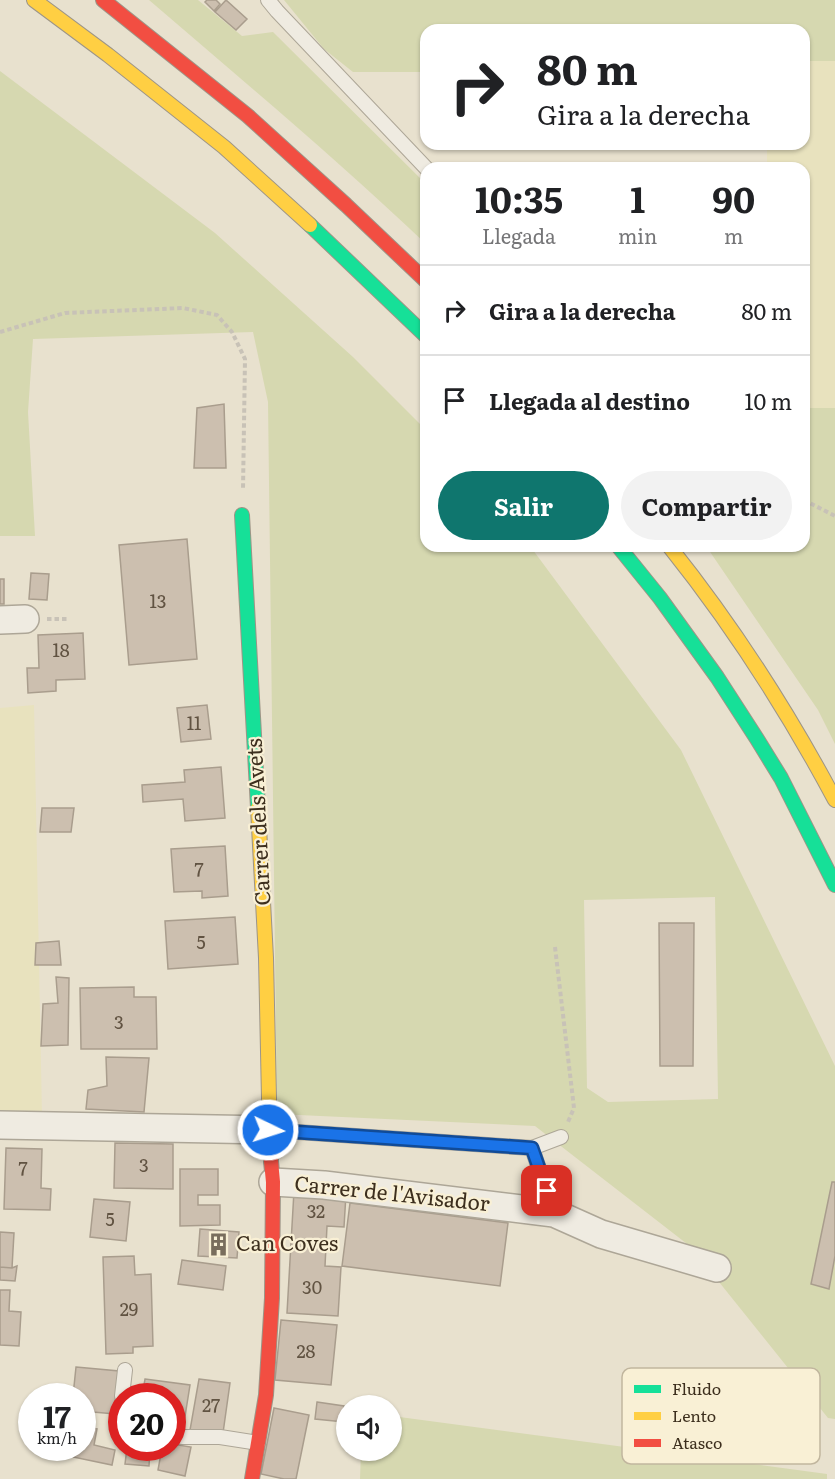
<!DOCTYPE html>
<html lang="es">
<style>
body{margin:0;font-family:Literata,serif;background:#f2f2f2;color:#202124;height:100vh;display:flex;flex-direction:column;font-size:22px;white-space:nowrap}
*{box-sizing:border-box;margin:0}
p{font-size:20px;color:#757577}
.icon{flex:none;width:33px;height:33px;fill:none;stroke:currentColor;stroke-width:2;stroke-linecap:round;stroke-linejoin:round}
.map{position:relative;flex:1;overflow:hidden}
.details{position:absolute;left:420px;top:162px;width:390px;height:390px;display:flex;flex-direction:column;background:#fff;border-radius:18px;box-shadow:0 2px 4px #0004}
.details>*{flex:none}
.banner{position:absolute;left:420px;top:24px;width:390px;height:126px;border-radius:18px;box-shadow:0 2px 4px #0004;background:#fff;color:#202124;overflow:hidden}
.tools{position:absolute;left:336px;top:1395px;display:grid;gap:12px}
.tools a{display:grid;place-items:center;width:66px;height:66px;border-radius:50%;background:#fff;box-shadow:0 2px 4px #0004;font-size:30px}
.speed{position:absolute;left:18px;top:1383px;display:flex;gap:12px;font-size:30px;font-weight:700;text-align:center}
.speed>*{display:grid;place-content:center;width:78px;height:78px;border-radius:50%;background:#fff;box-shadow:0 2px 4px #0004;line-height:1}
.speed small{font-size:15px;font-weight:400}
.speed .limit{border:9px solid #d22;background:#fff;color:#111}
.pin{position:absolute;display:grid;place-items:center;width:51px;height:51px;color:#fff;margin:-26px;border-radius:12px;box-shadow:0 3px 9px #0006}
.me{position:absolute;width:66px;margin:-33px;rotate:94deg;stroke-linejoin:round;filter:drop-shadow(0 0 4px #0008)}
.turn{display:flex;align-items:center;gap:21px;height:126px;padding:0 18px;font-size:27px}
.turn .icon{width:78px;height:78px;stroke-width:2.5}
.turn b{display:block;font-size:42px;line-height:51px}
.eta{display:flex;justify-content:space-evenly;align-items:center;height:102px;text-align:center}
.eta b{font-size:36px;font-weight:700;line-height:42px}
.primary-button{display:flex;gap:12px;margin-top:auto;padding:12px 18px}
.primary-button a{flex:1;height:69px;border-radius:36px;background:#0f766e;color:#fff;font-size:24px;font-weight:700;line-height:69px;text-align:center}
.primary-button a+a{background:#f2f2f2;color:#202124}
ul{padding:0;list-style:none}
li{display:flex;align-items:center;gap:18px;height:90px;padding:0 18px;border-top:2px solid #e0e0e0}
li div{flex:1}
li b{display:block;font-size:22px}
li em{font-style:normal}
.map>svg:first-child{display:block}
.farmland{fill:#e8e2be}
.green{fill:#d6d8b0;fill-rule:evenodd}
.building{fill:#ccbfaf;stroke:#a99d8d;stroke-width:1.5}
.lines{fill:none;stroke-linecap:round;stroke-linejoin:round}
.lane-casing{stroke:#ada697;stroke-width:16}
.street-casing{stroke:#ada697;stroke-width:30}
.fast-casing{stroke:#9d9587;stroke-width:16}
.slow-casing{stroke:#9d9587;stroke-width:16}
.jam-casing{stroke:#9d9587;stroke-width:16}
.path{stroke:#c8c2b7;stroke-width:4;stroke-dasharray:4.5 3;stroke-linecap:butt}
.lane{stroke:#efebe1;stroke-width:14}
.street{stroke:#efebe1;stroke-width:27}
.fast{stroke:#16e098;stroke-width:14}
.slow{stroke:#ffcf43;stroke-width:14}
.jam{stroke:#f24e42;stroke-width:14}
.route-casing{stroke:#114b97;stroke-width:15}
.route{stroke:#1a73e8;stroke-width:10}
.labels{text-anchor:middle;stroke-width:4.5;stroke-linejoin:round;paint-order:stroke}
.number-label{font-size:18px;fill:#615342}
.street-label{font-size:21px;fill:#3d2f1e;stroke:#f9f0d5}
.poi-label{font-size:21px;fill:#3d2f1e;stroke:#f9f0d5;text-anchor:start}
.key{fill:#f9f0d5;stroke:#c1b69e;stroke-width:1.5}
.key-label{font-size:16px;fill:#3d2f1e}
</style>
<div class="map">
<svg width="835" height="1479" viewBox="0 0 835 1479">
<rect width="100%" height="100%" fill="#e8e1ce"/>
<path class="farmland" d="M804 61H835V408H804V168H768L767 166V144H804Z
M34 705 42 1116 0 1115V708Z"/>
<path class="green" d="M149 0H198L242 36 273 32 426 184V244C337 159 242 80 149 0Z
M284 0H835V61H804V30H426V72H353L324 49Z
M0 71 215 233 353 357 426 430V546H530L681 750 835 1066V1419L828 1418 691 1247 535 1126 277 1114 268 402 253 332 33 339 28 412 35 536H0ZM715 897 718 1099 608 1102 587 1088 584 900Z
M804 408H835V744L818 710 706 546H804Z
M392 1416 827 1474V1479H360L361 1451 392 1450Z"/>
<path class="building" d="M207 0H216L220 4 214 11 205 2Z
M226 0 247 19 236 30 215 12Z
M224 404 226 468H194L197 408Z
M187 539 197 659 129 665 119 545Z
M31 573 49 574 47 600 29 599Z
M0 579H4V604H0Z
M83 633 85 679 56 680V691L28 693 27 668H39L38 635Z
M207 705 211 739 181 742 177 708Z
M221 767 225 818 185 821 183 799 143 802 142 785 185 782 184 770Z
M42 808H74L71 832H40Z
M225 846 228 896 202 898V891L174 892 171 849Z
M235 917 238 964 168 969 165 921Z
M659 923H694L693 1066H660Z
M59 941 61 965H35L36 943Z
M56 977 69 978 68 1045 41 1046 43 1004 58 1003Z
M134 987V997H156L157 1049H81L80 988Z
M106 1057 149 1058 144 1112 86 1109 88 1090 107 1086Z
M115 1143 173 1144V1189L114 1188Z
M6 1148 42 1149 41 1188 51 1189 50 1210 4 1209Z
M180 1169H218V1195H198V1205H220V1225L180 1226Z
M832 1182H835V1256L829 1289 811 1284Z
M294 1191 346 1194 344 1227 327 1226 325 1266 341 1267 338 1316 287 1313Z
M94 1199 130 1202 126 1241 90 1237Z
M350 1203 508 1223 500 1286 342 1266Z
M200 1229 239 1232 237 1258 198 1256Z
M0 1232 14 1233 12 1268 0 1267Z
M134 1256 135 1275 151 1274 153 1346 133 1347V1353L106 1354 103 1257Z
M182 1260 226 1266 223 1290 178 1284Z
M17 1266 15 1281 0 1280V1267L12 1268Z
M0 1290H10L9 1311 21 1312 19 1346 0 1345Z
M281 1320 337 1325 331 1385 275 1380Z
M76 1367 119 1371 115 1414 82 1411V1396H73Z
M145 1379 190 1385 183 1429 172 1427V1396H142Z
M199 1379 230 1383 223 1433 190 1430Z
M317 1402 344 1406V1422L315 1419Z
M274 1408 309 1415 296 1479H284L261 1474Z
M82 1427 97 1429 94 1445 115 1450 112 1465 73 1457 75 1448H82Z
M172 1444 191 1447 185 1476 158 1470 162 1448H172Z
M127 1448H150L149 1466 125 1464Z"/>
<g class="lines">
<defs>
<path id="lane" d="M268 0 277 11 426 168
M268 1130 532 1148 561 1137
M532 1148 554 1213
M122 1396 125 1370
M122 1402 119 1422 122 1423
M172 1436 183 1437H220L258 1443"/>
<path id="street" d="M0 620 25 619
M0 1125 268 1130
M273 1182 324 1185 554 1213 601 1234 717 1268"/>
<path id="fast" d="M310 225 426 336
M242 515 258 808
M618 546 660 598 717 677 757 739 781 778 835 885"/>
<path id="slow" d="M34 0 108 55 224 147 310 225
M669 546C733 626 787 710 835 800
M258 808 266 958 269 1098 268 1130 271 1161"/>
<path id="jam" d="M103 0 248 116 346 205 426 281
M252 1479 266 1395 272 1298 273 1182 271 1161"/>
</defs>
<use href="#lane" class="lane-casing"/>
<use href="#street" class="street-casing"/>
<use href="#fast" class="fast-casing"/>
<use href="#slow" class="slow-casing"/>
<use href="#jam" class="jam-casing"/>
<path class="path" d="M0 332 65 313 183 308 217 315 232 332 245 359 243 490
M804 500 835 516
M47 619H67
M555 947 574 1108 568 1122"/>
<use href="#lane" class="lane"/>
<use href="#street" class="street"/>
<use href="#fast" class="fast"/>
<use href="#slow" class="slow"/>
<use href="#jam" class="jam"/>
</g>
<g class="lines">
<defs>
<path id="route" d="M268 1130 532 1148 547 1191"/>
</defs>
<use href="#route" class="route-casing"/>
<use href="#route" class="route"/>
</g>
<defs>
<symbol id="building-bare" viewBox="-9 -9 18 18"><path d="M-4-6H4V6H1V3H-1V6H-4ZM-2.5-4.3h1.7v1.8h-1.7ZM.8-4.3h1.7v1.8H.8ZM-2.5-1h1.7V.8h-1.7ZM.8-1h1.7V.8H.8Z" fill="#796d5c" stroke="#f9f0d5" stroke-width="2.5" paint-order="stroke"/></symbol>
</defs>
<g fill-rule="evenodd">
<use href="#building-bare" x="202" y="1228" width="33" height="33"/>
</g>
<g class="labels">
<g class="number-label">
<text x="158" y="608">13</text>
<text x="61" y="657">18</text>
<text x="194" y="730">11</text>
<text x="199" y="876">7</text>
<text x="201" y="949">5</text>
<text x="119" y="1029">3</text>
<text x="144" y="1172">3</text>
<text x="23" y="1175">7</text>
<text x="316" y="1218">32</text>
<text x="110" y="1226">5</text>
<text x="312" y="1294">30</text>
<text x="129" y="1316">29</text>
<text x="306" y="1358">28</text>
<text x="211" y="1412">27</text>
</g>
<g class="street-label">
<text transform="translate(259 822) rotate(-93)" y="7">Carrer dels Avets</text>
<text transform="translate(392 1194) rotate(6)" y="7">Carrer de l'Avisador</text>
</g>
<g class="poi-label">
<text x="236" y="1251">Can Coves</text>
</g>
</g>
<rect x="622" y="1368" width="198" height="96" rx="9" class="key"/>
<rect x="634" y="1385" width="27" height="8" fill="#16e098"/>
<rect x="634" y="1412" width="27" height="8" fill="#ffcf43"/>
<rect x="634" y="1439" width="27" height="8" fill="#f24e42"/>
<g class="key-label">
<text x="672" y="1395">Fluido</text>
<text x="672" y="1422">Lento</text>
<text x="672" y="1449">Atasco</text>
</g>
</svg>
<div class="tools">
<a><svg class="icon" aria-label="sound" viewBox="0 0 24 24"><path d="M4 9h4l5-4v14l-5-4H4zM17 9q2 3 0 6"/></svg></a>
</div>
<div class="speed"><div>17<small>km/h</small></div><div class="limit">20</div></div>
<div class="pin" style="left:547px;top:1191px;background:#d93025"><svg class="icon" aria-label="arrive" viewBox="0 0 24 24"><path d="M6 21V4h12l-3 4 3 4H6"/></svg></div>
<svg class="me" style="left:268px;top:1130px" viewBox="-20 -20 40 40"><circle r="17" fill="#1a73e8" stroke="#fff" stroke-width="3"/><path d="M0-11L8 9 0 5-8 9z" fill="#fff"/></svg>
<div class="banner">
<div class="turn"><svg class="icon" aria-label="right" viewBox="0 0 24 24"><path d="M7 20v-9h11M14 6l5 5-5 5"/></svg><div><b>80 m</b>Gira a la derecha</div></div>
</div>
<section class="details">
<div class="eta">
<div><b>10:35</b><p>Llegada</p></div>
<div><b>1</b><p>min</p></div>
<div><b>90</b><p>m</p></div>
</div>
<ul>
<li><svg class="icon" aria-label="right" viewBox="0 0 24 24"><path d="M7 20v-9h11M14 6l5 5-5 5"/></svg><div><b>Gira a la derecha</b></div><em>80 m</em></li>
<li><svg class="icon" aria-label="arrive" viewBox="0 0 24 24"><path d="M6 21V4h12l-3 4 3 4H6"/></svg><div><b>Llegada al destino</b></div><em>10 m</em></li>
</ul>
<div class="primary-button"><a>Salir</a><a>Compartir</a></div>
</section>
</div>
